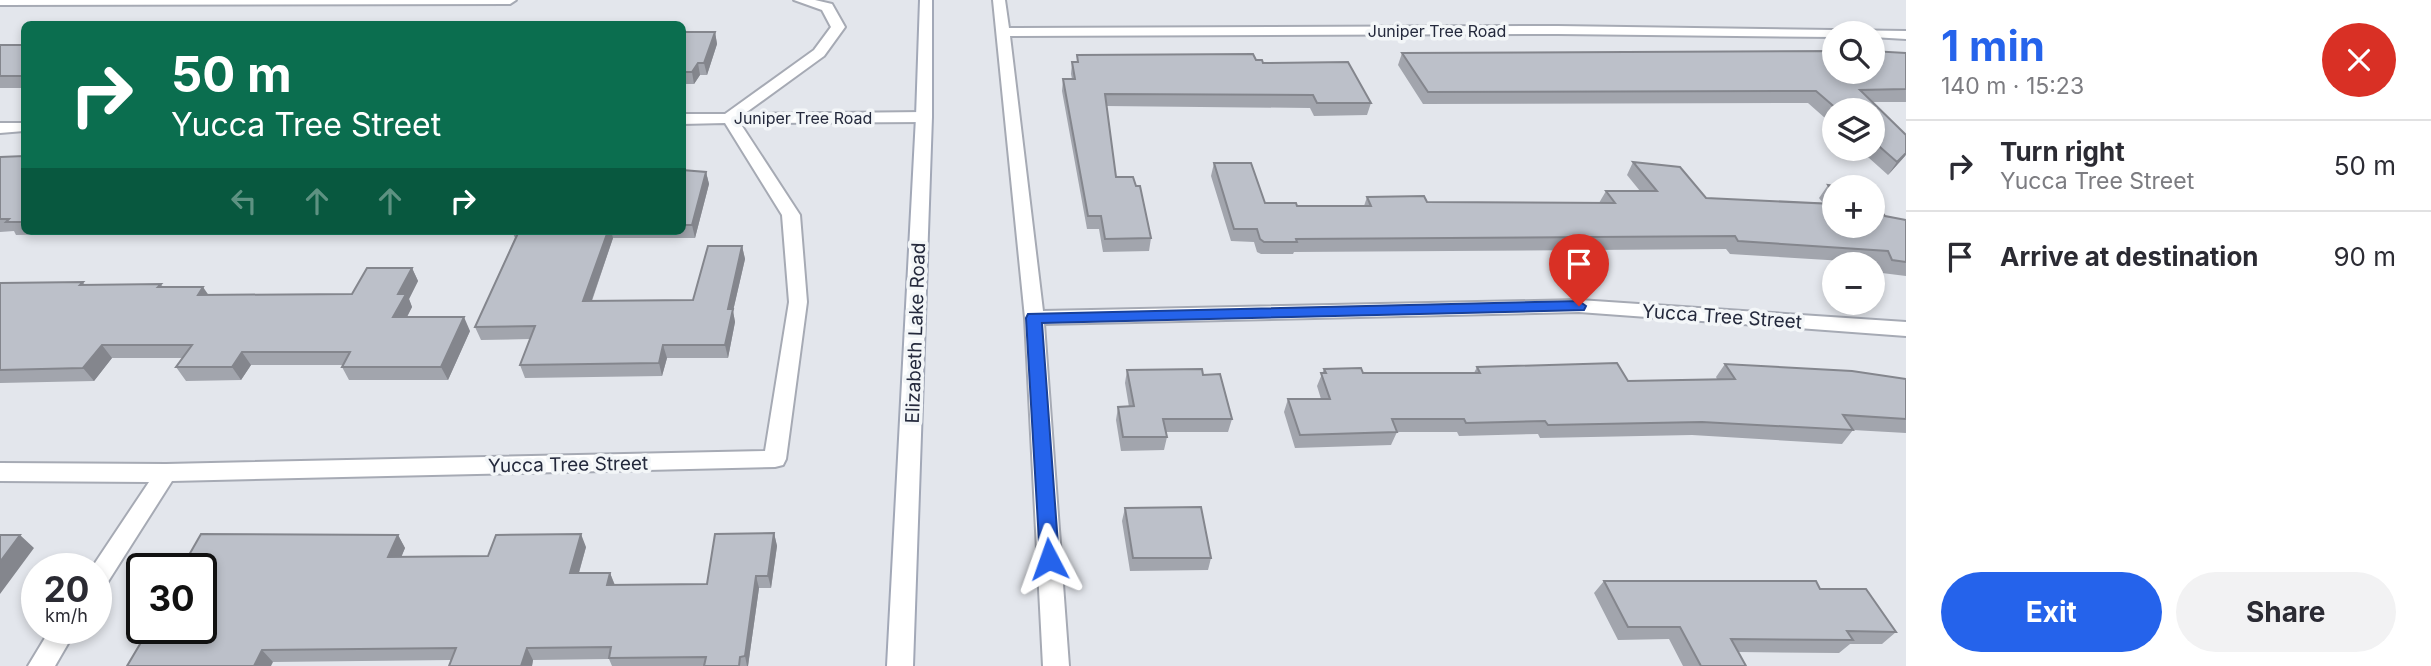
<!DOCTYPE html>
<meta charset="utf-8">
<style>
body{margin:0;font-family:Inter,sans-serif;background:#f2f2f3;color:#2b2b33;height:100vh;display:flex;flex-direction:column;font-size:26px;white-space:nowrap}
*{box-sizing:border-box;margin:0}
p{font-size:23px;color:#7c7c81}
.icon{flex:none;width:38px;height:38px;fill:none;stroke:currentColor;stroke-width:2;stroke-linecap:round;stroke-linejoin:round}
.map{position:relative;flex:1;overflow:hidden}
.panel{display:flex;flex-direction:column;background:#fff;width:525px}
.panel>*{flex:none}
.hud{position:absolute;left:21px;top:21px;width:665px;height:214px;border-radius:10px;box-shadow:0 4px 10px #0003;background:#0b6e4f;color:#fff;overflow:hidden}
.buttons{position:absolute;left:1822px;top:21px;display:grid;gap:14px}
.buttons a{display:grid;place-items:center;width:63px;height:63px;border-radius:50%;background:#fff;box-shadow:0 4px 10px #0003;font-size:35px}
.speed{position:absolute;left:21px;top:553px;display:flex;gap:14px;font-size:35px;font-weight:700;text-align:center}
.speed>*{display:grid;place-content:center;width:91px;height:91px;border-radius:50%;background:#fff;box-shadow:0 4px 10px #0003;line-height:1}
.speed small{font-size:18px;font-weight:400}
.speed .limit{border:4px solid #111;border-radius:10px;background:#fff;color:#111}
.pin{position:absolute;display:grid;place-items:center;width:60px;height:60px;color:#fff;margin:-72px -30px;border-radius:50% 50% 50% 0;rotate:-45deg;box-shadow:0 0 7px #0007}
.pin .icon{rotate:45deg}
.me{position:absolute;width:77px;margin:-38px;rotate:356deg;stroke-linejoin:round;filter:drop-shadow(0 0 5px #0008)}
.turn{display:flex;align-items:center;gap:24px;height:147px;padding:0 35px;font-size:32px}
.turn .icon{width:91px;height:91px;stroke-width:2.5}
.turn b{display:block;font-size:49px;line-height:60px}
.lanes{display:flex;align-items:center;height:66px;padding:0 35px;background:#0003;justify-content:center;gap:35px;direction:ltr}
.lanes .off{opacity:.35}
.round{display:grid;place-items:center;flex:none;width:74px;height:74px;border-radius:37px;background:#f2f2f3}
.summary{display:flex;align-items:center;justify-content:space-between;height:119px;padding:0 35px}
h1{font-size:42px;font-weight:700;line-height:52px;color:#2563eb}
.cta{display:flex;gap:14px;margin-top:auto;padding:14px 35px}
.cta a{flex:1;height:80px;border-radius:42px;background:#2563eb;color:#fff;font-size:28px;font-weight:700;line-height:80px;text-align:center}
.cta a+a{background:#f2f2f3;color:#2b2b33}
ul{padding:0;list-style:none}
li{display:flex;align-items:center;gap:21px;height:91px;padding:0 35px;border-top:2px solid #e1e1e2}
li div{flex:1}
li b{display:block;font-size:26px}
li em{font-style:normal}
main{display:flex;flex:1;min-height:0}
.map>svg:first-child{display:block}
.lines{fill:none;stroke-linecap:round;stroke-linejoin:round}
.minor-casing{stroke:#a6aab4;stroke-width:4}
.secondary-casing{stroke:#a2a8b7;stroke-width:4}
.minor{fill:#fff;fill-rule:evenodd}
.secondary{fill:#fff;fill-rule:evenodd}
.wall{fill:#a2a5ad}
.shaded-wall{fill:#84868d}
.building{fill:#bcc0c9;stroke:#84868d;stroke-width:2}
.route{fill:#2563eb;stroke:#184099;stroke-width:2}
.labels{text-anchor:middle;stroke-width:7;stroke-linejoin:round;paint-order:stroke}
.far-street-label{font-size:16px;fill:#24293c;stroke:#f3f6f8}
.street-label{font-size:19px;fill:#24293c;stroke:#f3f6f8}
</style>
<main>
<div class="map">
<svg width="1906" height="666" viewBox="0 0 1906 666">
<rect width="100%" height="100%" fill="#e3e6ec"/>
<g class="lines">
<defs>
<path id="minor" d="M0 0H516L510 4 0 5Z
M794 0H815L832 4 845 27 824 56 744 114 924 112 932 117 924 122 740 123 800 215 807 302 786 459 783 465 775 467 172 481 104 588 96 591V569H91L149 482 0 481V463L166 464 765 451 789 302 782 215 725 123 682 124V114H725L814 50 831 27 822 10Z
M993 0H1005L1009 28 1558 26 1906 31V39L1872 37V33H1834V37L1558 34 1010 36 1043 311 1579 300 1906 322V336L1579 312 1044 324 1069 666H1043L1025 318Z
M0 123H24V131L0 133Z
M51 628H77L55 666H28Z"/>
<path id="secondary" d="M920 0H932V117L913 666H887L916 117Z"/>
</defs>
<use href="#minor" class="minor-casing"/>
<use href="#secondary" class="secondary-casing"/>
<use href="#minor" class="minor"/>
<use href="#secondary" class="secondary"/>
</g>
<path class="wall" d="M682 32H715L717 44 707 75H700L694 84H682Z
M0 45H24V88H0Z
M1402 53H1906V102H1872L1906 155 1888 175 1859 149H1872V110H1834V126L1808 103 1423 104 1398 65Z
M1077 55 1256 60 1371 103 1367 115 1314 116 1310 108 1106 106 1116 177 1151 238 1149 251 1103 252 1099 229H1087L1062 91 1063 79H1072L1071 74 1072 62H1077Z
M24 156V231H74L71 234 16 235 14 231 0 232V157Z
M1633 162 1706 198 1823 203 1819 198 1828 185 1834 187V226L1885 216 1906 220V276L1882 273 1877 263 1730 254 1726 249 1294 252 1293 254H1261L1257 252 1254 242 1231 241 1211 176 1214 163 1265 203 1297 206H1364L1367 197 1427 202 1599 203 1606 191H1640L1627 175Z
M682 170 706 172 709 184 695 238H613L592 301 693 300 742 246 745 259 733 311 735 322 728 358H667L662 376 525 378 520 365 530 339 481 340 475 327 515 238 512 231H682Z
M222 231H274L273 233H223Z
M412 268 418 281 409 299 412 307 407 317 470 331 448 380H349L342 367 343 365H251L241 380 186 381 176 367 183 358H112L94 381 0 383V283L83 282 85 285 161 284 163 287 208 295 352 294Z
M1725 364 1906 379V433L1853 430 1842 444 1692 435 1540 438 1538 434 1459 436 1457 432H1397L1391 445 1295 448 1284 412 1288 399H1321L1317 386 1324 369 1363 373H1474L1477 367 1628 381 1717 379 1716 377Z
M1127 370 1203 375 1232 419 1228 432H1166L1167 437 1164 450 1121 451 1116 420 1118 407H1129L1125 383Z
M1125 508 1211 558 1208 570 1130 571 1122 521Z
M774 533 777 546 771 588H759L748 666H612L609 659 533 660 532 666H449L451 660 273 662 143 640 137 634 398 535 405 548 401 557 488 556 586 547 579 573H610L615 585 707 584Z
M1604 581 1820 589 1896 632 1882 644H1850L1839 653 1738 652 1746 666H1683L1669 639 1618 640 1594 593Z"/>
<path class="shaded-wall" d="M715 32 717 44 707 75 704 63Z
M698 63 700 75 694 84 692 72Z
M1906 153 1905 156 1888 175 1897 162Z
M706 172 709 184 695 238 692 225Z
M608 231H611L613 238 587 314 583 301Z
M742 246 745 259 733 311 735 322 728 358 725 345 728 309Z
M412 268 418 281 409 299 412 307 400 330 393 317 398 294Z
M203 287 212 300 198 295Z
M464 317 470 331 448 380 441 367Z
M102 345 112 358 94 381 83 368Z
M663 345 667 358 662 376 659 363Z
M242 352 251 365 241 380 232 367Z
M774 533 777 546 771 588 768 576Z
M581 534 586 547 575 586 570 573Z
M20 535 34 548 0 594V562Z
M398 535 405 548 396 570 388 557Z
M610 573 615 586 607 585Z
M756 576 759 588 748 666H747L745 656Z
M527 648 533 660 532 666H521Z
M262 650 273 662 271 666H254Z"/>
<path class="building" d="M682 32H715L704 63H698L692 72H682Z
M0 45H24V76H0Z
M1834 51V72H1872V51L1906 53V89L1860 90 1906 135V153L1897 162 1872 140V110H1838L1816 91 1428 92 1402 53Z
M1253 54 1256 60H1262L1263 63 1348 62 1371 103H1317L1313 95 1105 94 1116 177H1133L1136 186H1140L1151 238 1105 239 1101 216H1088L1063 79H1075L1072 62H1078L1077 55Z
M24 156V222H6L9 219H0V157Z
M1633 162 1680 167 1706 198 1834 204V226H1872V198L1885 216 1906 220V262L1892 260 1888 251 1738 241 1735 236 1296 239 1297 242H1264L1260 239 1257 229H1234L1214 163H1251L1265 203H1296L1297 206H1371L1367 197 1424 196 1427 202 1615 203 1606 191H1657Z
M682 170 706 172 692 225H682Z
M1828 185 1849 187H1834V194Z
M519 231H608L583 301 693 300 708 246H742L728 309H733L725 345H663L659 363 520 365 535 326 475 327Z
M367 268H412L398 294H406L393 317H464L441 367H342L350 352H242L232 367H176L192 345H102L83 368 0 370V283L83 282 80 285 161 284 158 287H203L198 295 352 294Z
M1617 363 1628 381 1735 379 1725 364 1852 371 1906 379V419L1843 415 1853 430 1702 422 1548 425 1545 421 1466 423 1464 419H1392L1397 432 1300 435 1288 399H1330L1321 373H1326L1324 369 1361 368 1363 373H1480L1477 367Z
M1202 369 1203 375 1220 374 1232 419H1163L1167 437H1123L1118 407 1134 406 1127 370Z
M1201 507 1211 558H1133L1125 508Z
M774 533 768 576H756L745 656 740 657 739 666H704L706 657 609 658 611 647 527 648 521 666H449L456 648 262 650 254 666H127L146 634H137L142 625V628H201V569H181L201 534 398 535 388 557 488 556 496 535 581 534 570 573H610L607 585 707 584 715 534Z
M0 535H20L0 562Z
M1604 581H1816L1820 589H1866L1896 632 1847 631 1853 640 1731 639 1746 666H1701L1680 627H1628Z"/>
<path class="route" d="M1579 301 1586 306 1584 310 1042 323 1059 559 1056 565 1049 567 1042 565 1040 559 1026 318 1028 314Z"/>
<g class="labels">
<g class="far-street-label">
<text x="1437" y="37">Juniper Tree Road</text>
<text x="803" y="124">Juniper Tree Road</text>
</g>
<g class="street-label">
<text transform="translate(1722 316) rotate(4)" y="7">Yucca Tree Street</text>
<text transform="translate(915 333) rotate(-88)" y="7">Elizabeth Lake Road</text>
<text transform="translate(568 464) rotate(-1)" y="7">Yucca Tree Street</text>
</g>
</g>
</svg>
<div class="buttons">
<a><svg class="icon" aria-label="search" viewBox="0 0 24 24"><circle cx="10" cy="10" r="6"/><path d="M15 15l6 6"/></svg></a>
<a><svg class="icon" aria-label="layers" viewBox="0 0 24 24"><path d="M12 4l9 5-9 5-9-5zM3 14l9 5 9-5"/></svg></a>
<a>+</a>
<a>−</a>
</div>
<div class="speed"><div>20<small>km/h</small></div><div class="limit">30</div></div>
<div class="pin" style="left:1579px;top:306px;background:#d93025"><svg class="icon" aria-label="arrive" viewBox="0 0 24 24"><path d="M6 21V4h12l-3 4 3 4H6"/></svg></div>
<svg class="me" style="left:1049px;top:559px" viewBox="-20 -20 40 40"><path d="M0-17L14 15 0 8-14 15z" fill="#2563eb" stroke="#fff" stroke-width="4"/></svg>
<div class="hud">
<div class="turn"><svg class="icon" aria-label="right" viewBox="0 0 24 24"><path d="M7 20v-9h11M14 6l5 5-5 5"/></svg><div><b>50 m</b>Yucca Tree Street</div></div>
<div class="lanes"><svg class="icon off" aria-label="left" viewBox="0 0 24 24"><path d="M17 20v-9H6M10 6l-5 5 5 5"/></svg><svg class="icon off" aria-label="ahead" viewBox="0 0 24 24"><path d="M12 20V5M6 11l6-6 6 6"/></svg><svg class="icon off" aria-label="ahead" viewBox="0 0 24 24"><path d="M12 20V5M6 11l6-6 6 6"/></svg><svg class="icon" aria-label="right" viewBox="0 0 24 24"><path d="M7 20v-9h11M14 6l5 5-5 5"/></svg></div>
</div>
</div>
<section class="panel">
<div class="summary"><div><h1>1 min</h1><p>140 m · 15:23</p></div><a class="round" style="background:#d93025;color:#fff"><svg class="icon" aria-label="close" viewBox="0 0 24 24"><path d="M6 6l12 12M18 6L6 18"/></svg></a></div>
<ul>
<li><svg class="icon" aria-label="right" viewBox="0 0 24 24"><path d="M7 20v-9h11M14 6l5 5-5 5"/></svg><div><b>Turn right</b><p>Yucca Tree Street</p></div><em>50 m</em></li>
<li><svg class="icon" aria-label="arrive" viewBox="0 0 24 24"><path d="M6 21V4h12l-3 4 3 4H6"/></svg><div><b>Arrive at destination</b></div><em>90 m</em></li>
</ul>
<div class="cta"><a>Exit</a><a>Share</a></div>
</section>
</main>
